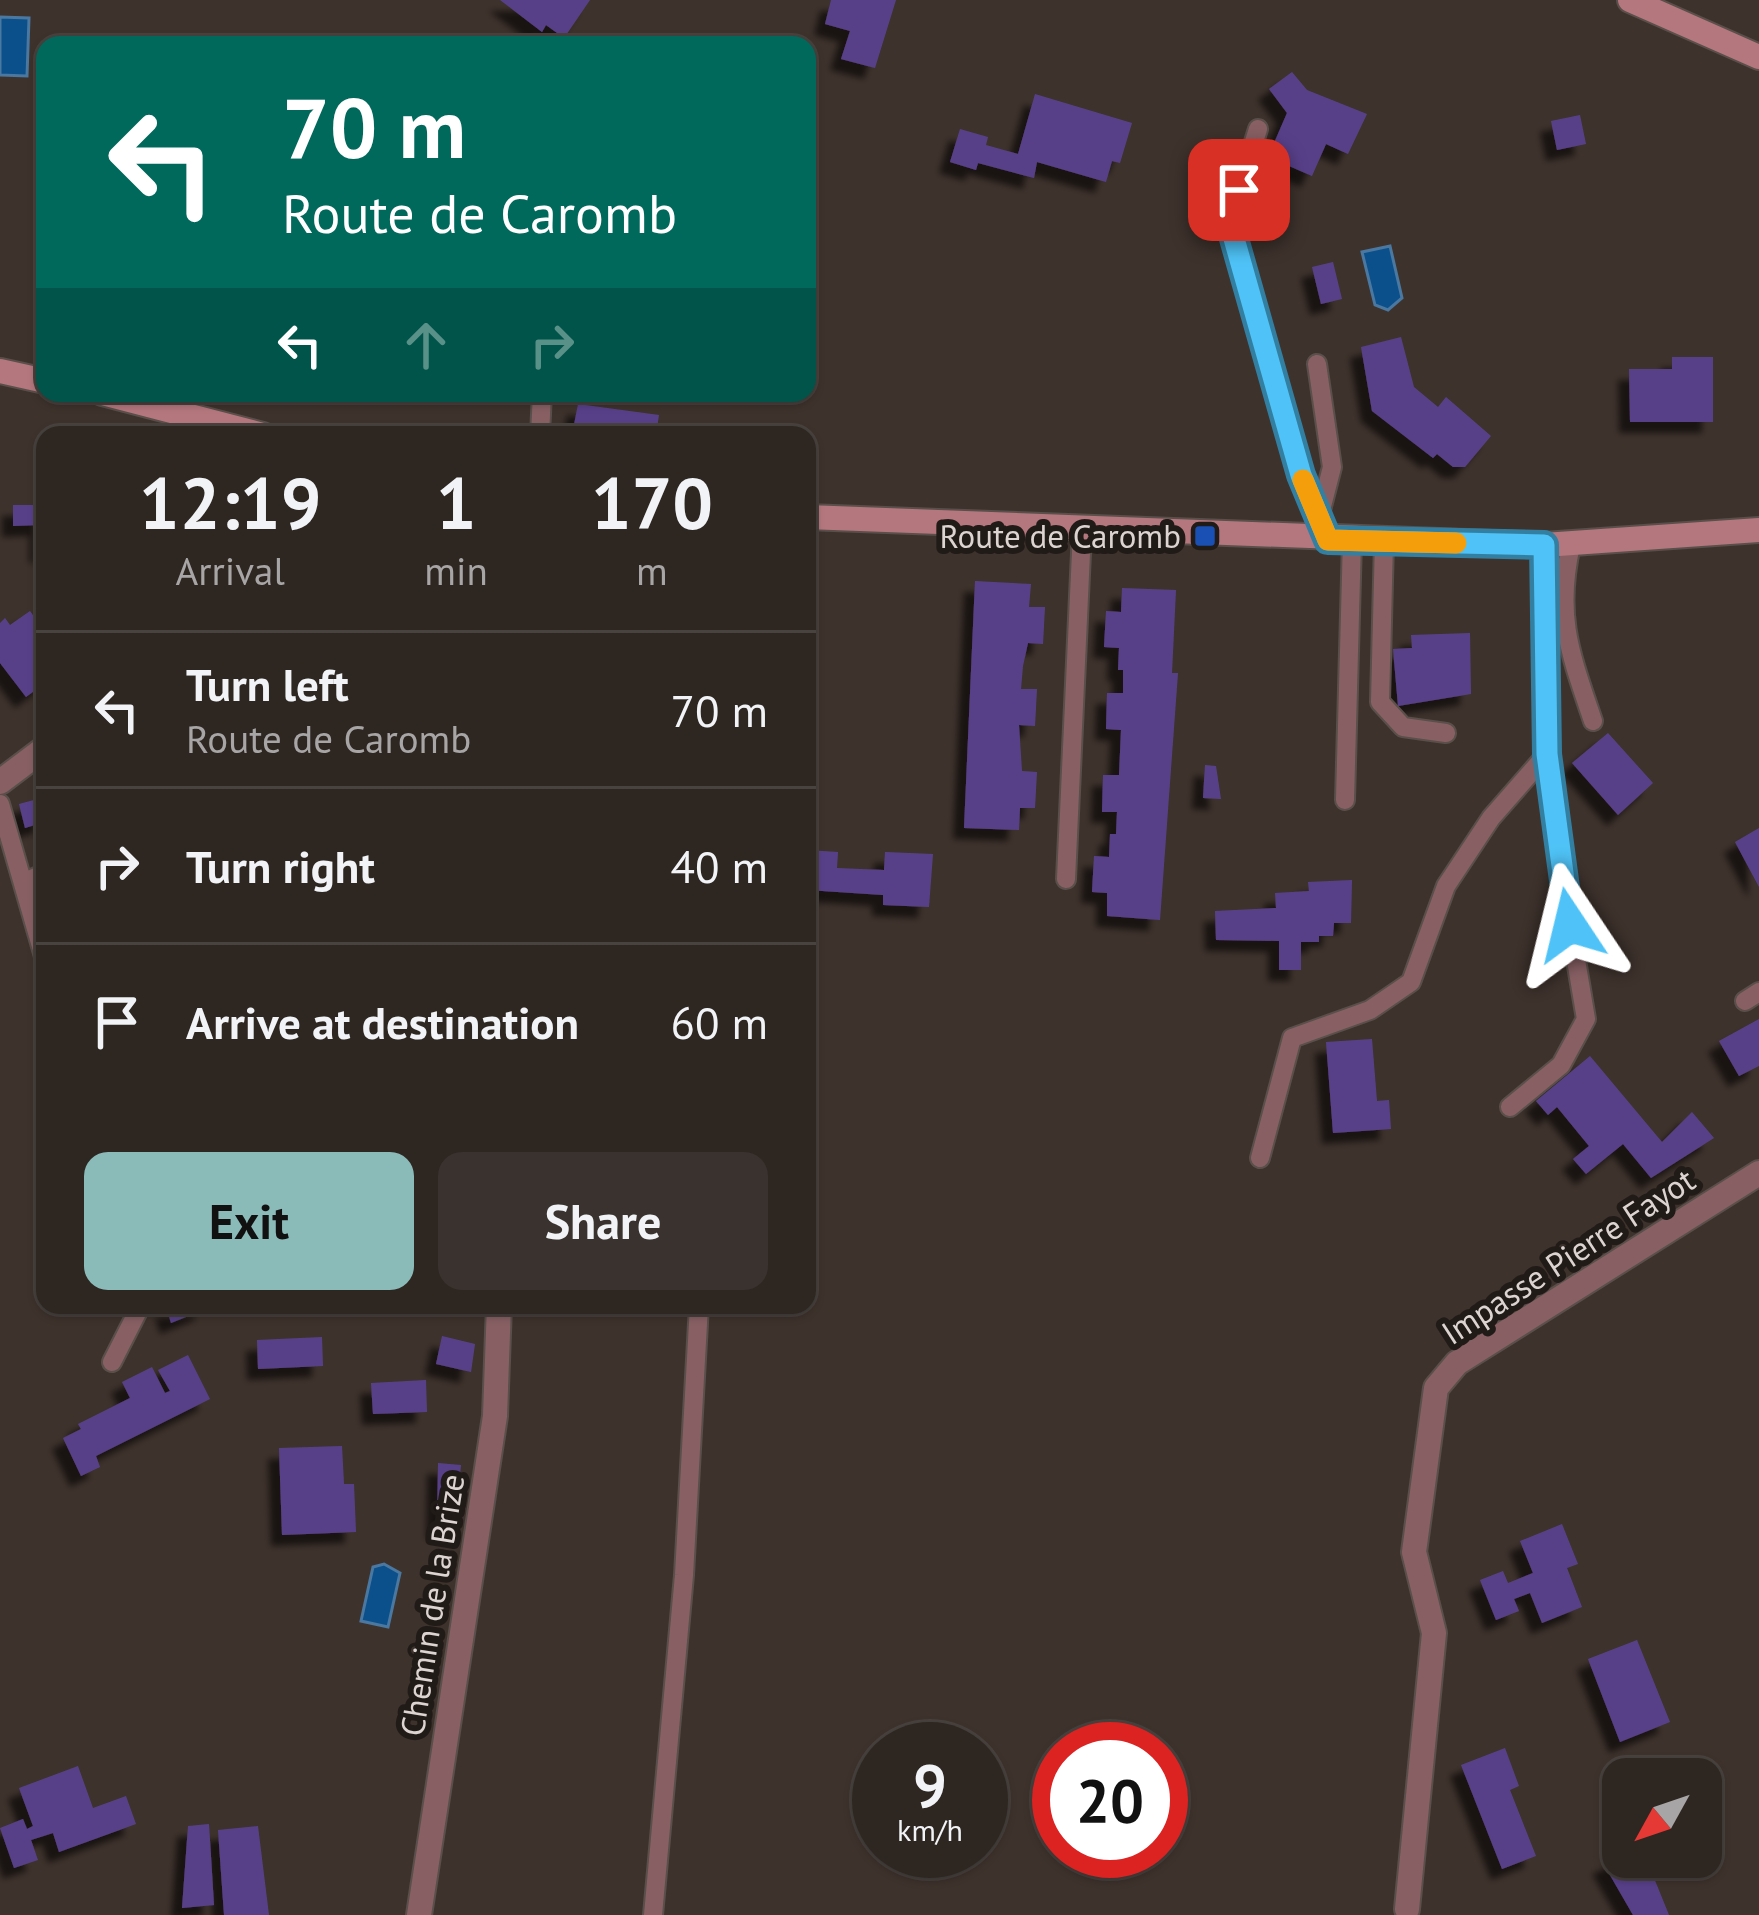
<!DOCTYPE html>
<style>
body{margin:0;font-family:"PT Sans",sans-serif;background:#3a322e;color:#f1f3f6;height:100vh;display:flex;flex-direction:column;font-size:45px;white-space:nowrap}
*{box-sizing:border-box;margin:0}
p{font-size:39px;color:#a7a5a5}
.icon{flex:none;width:66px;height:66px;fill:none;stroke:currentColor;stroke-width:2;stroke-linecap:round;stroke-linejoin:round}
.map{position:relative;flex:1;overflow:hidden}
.details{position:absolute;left:36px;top:426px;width:780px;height:888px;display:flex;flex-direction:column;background:#2e2621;border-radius:24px;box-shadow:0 3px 9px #0004,0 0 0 3px #49433f}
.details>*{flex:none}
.banner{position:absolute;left:36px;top:36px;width:780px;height:366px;border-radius:24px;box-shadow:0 3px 9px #0004,0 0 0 3px #49433f;background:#00695c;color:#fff;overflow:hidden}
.needle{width:78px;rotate:230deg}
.tools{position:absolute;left:1602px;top:1758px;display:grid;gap:24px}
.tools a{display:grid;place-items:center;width:120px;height:120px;border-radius:24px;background:#2e2621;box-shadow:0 3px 9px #0004,0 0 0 3px #49433f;font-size:60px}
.speed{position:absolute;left:852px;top:1722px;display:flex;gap:24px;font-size:60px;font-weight:700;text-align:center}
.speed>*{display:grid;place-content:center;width:156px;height:156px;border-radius:50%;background:#2e2621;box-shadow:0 3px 9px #0004,0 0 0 3px #49433f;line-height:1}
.speed small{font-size:30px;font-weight:400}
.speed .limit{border:18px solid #d22;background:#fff;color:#111}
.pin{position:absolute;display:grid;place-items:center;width:102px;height:102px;color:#fff;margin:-51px;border-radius:24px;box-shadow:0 6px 18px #0006}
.me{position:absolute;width:132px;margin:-66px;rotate:350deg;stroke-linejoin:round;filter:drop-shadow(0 0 9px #0008)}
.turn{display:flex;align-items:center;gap:42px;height:252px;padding:0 48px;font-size:54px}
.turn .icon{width:156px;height:156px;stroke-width:2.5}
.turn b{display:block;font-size:84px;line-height:102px}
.lanes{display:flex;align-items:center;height:114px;padding:0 48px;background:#0003;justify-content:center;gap:60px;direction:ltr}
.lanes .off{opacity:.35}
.eta{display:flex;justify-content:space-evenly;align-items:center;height:204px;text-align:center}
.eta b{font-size:72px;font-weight:800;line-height:84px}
.button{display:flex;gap:24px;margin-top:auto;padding:24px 48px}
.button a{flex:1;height:138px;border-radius:24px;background:#8bbbb9;color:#111;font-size:48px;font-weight:800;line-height:138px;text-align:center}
.button a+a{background:#3a322e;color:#f1f3f6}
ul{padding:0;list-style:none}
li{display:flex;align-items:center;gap:36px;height:156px;padding:0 48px;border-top:3px solid #49433f}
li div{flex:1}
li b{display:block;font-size:45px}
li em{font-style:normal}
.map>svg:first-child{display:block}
.water{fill:#0b508b;stroke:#4a78a0;stroke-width:3}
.building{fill:#594189;filter:url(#shadow)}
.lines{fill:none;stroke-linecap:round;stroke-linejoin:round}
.lane-casing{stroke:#5a4f4a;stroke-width:22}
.street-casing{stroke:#5a4f4a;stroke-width:28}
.secondary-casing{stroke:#5a4f4a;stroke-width:28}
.lane{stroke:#886064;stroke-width:18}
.street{stroke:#886064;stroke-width:24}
.secondary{stroke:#b5777e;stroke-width:24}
.route-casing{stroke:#337fa1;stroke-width:30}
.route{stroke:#4fc3f7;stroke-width:21}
.slow{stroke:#f59e0b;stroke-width:21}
.transit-dot{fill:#1a4fb4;stroke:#211b18;stroke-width:4.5}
.labels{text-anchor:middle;stroke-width:12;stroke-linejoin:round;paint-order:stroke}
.poi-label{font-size:33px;fill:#dcd4d0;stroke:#211b18;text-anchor:end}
.street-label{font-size:33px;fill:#dcd4d0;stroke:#211b18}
</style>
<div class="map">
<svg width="1759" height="1915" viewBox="0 0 1759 1915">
<defs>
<filter id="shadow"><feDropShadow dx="-11" dy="11" stdDeviation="3" flood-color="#0009"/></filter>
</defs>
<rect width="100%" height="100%" fill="#3e322c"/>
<path class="water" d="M0 17 29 18 27 76 0 75Z
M1390 246 1402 298 1388 310 1375 305 1362 252Z
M384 1564 400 1573 388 1627 361 1621 373 1567Z"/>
<path class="building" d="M500 0H590L564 38 546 25 542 32Z
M831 0H896L875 68 841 59 850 31 825 24Z
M1292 72 1307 90 1367 114 1348 154 1326 144 1312 176 1268 157 1287 113 1269 89Z
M1035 94 1132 123 1120 163 1112 161 1106 182 1037 162 1034 178 978 163 976 170 950 162 960 129 988 137 986 145 1018 154Z
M1580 115 1586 144 1557 150 1551 121Z
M1333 262 1342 299 1321 304 1312 267Z
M1401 337 1414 387 1438 407 1446 397 1491 436 1465 467H1453L1437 454 1433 458 1372 411 1361 347Z
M1672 357H1713V422H1630L1629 369H1672Z
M578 404 659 415 656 435H572Z
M13 505H45V552H40V525L13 526Z
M975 581 1031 584 1029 607H1045L1043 644 1028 643 1023 666 1021 689H1037L1035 726 1019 725 1022 771 1037 772 1035 808H1020L1019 830 964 828Z
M1122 588 1176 590 1172 673H1178L1160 920 1107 916V893L1092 892 1094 856 1109 857 1110 834H1116L1117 812H1102L1103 775H1119L1121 730 1106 729 1107 693H1123V670H1118L1119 648 1104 647 1106 611 1121 612Z
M30 611 45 632V683L26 697 0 663V623L5 618 10 625Z
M1470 633 1471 694 1398 706 1393 649 1412 648 1411 635Z
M1608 733 1653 783 1618 815 1572 763Z
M1205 765 1216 766 1221 799 1203 798Z
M45 797V822L25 828 19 804Z
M1759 828V887L1735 842Z
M807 850 838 852 837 868 884 870 885 852 933 854 929 907 883 905V895L807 890Z
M1352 880 1351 923H1334L1333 936H1319V942H1301V970H1279V941L1216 940 1215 911 1276 908 1275 893 1309 891 1308 882Z
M1759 1019V1066L1739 1076 1719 1041Z
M1372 1039 1377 1101 1389 1100 1391 1129 1333 1133 1326 1042Z
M1590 1056 1662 1142 1692 1112 1714 1138 1651 1178 1623 1144 1586 1174 1573 1159 1589 1146 1557 1107 1548 1115 1536 1101Z
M205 1305 206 1309 171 1323 166 1307Z
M442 1336 475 1344 471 1372 436 1364Z
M322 1337 323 1366 258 1369 257 1340Z
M188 1355 210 1399 96 1456 100 1467 81 1476 63 1438 81 1429 78 1424 130 1398 122 1382 152 1367 165 1393 170 1391 158 1370Z
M426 1380 427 1412 373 1414 371 1383Z
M342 1446 344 1484H354L356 1532 282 1535 279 1448Z
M438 1463 461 1465 455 1529 437 1528Z
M1562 1524 1578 1564 1567 1568 1582 1607 1542 1623 1530 1593 1514 1599 1519 1611 1496 1620 1480 1580 1503 1571 1508 1583 1533 1573 1520 1541Z
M1637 1640 1670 1722 1620 1742 1588 1659Z
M1505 1748 1519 1786 1510 1790 1536 1856 1502 1869 1461 1765Z
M78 1766 93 1808 126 1796 136 1824 59 1852 53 1833 31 1840 38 1860 14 1868 0 1828 23 1819 27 1829 33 1826 19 1788Z
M209 1824 214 1905 182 1908 188 1826Z
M258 1826 269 1915H224L218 1830Z
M1623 1855 1658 1857 1663 1869 1652 1873 1669 1915H1633L1603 1863Z"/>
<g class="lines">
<defs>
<path id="lane" d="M1258 129 1229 221 1301 475 1328 540
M1317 364 1332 467 1319 518
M540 435 542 393
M1384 541 1380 702 1403 727 1446 733
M1571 545C1555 616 1570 653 1593 721
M1345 800 1352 540
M0 804 45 960
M1066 879 1082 531
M23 883 45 873
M1745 1001 1759 992
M1510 1107 1561 1065 1586 1019 1554 830 1547 754
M1260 1158 1292 1038 1370 1010 1411 982 1446 886 1491 818 1547 754 1544 545
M112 1362 141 1305
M653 1915 684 1575 699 1305"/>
<path id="street" d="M0 782 45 748
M1407 1909 1434 1633 1414 1552 1436 1388 1457 1363 1759 1173
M419 1915 495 1416 499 1305"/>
<path id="secondary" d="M1630 0 1759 57
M0 371 45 381
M102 393 263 435
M807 517 1544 545 1759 530"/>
</defs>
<use href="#lane" class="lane-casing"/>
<use href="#street" class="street-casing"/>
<use href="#secondary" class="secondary-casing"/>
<use href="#lane" class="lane"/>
<use href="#street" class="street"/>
<use href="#secondary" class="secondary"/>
</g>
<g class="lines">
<defs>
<path id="route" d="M1239 190 1229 221 1301 475 1328 540 1544 545 1547 754 1570 925"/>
</defs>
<use href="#route" class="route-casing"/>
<use href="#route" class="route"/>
<path class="slow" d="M1303 480 1328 540 1456 543"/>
</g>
<rect class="transit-dot" x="1193" y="524" width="24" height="24" rx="6"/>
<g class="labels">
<g class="poi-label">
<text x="1181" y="548">Route de Caromb</text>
</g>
<g class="street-label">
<text transform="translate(1568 1256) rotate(-33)" y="12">Impasse Pierre Fayot</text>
<text transform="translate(432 1605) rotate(-81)" y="12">Chemin de la Brize</text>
</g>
</g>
</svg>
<div class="tools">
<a><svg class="needle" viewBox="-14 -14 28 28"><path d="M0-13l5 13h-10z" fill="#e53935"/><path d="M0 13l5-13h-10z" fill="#a7a5a5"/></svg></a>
</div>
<div class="speed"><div>9<small>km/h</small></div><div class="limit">20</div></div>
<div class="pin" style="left:1239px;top:190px;background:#d93025"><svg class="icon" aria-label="arrive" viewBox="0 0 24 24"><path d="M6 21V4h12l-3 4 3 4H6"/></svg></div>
<svg class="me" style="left:1570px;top:925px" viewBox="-20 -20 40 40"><path d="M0-17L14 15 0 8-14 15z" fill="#4fc3f7" stroke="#fff" stroke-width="4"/></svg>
<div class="banner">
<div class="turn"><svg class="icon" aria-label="left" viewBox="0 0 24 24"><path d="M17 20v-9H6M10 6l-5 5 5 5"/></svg><div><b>70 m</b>Route de Caromb</div></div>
<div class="lanes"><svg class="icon" aria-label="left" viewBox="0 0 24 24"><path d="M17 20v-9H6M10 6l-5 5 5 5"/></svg><svg class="icon off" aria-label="ahead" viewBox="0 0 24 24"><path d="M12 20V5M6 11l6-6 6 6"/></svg><svg class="icon off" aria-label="right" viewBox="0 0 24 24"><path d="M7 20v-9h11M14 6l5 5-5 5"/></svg></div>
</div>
<section class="details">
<div class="eta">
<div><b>12:19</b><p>Arrival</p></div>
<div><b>1</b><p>min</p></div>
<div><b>170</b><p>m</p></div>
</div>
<ul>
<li><svg class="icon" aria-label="left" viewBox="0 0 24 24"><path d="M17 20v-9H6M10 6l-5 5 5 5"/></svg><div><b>Turn left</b><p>Route de Caromb</p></div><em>70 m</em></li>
<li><svg class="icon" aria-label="right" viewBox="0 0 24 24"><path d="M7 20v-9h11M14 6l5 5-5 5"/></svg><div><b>Turn right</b></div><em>40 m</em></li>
<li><svg class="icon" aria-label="arrive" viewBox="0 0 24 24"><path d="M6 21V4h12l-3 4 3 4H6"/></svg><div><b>Arrive at destination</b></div><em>60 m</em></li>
</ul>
<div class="button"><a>Exit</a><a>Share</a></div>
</section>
</div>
